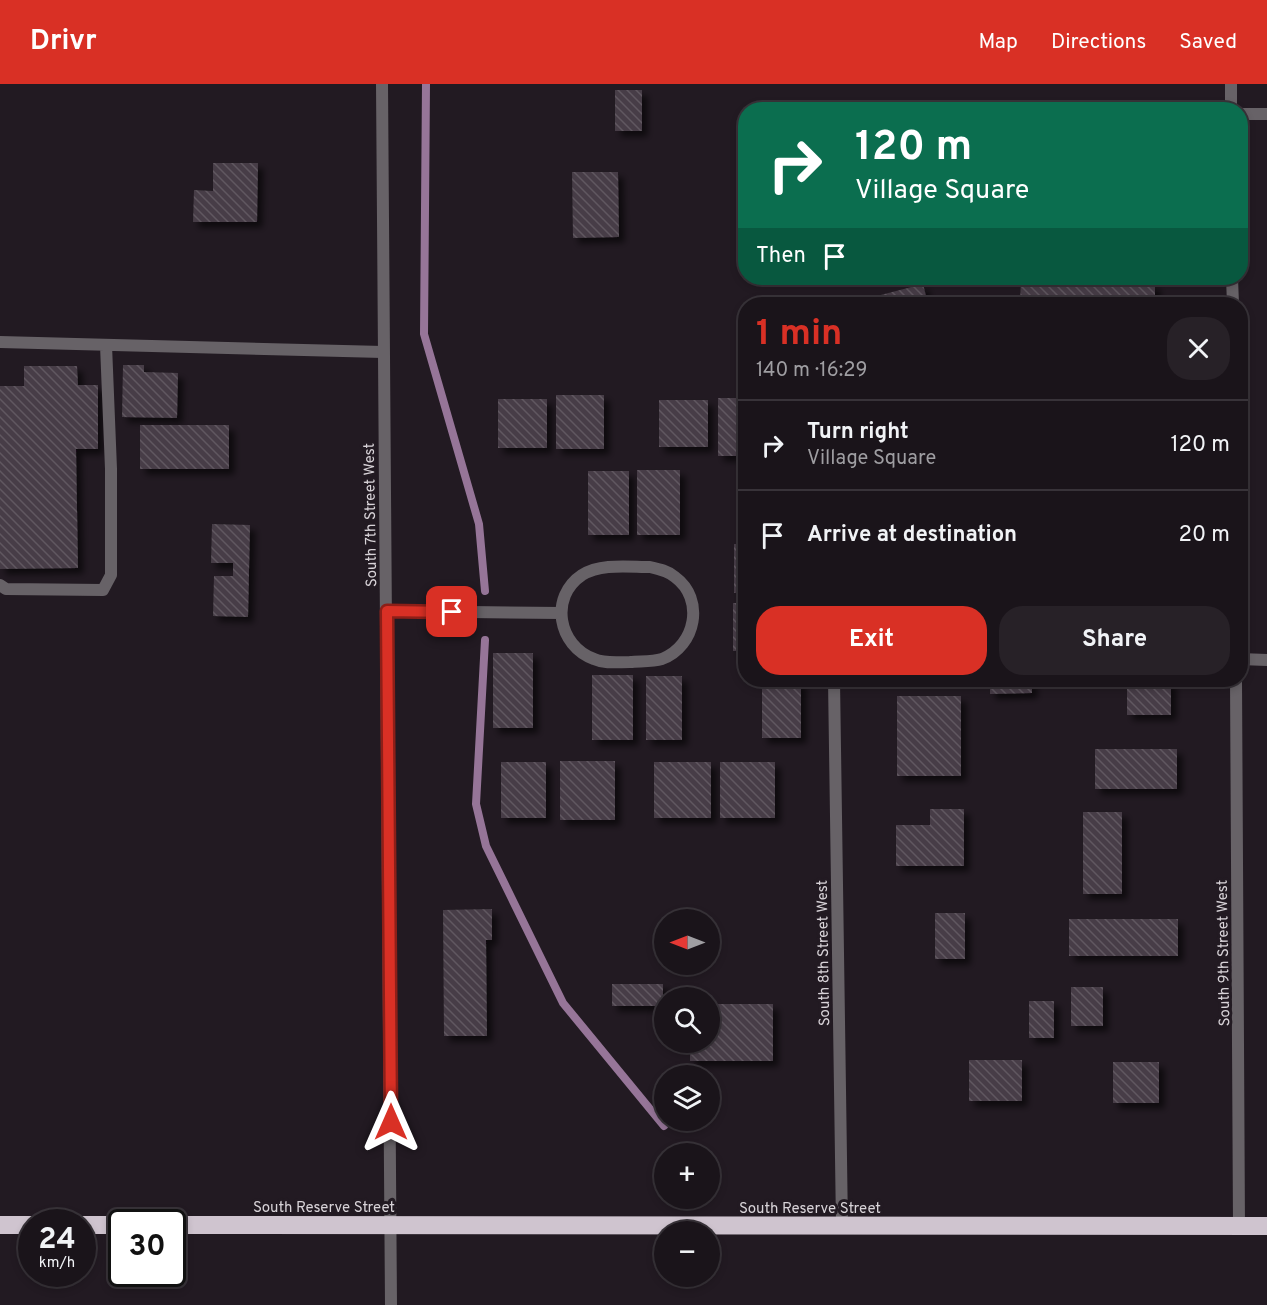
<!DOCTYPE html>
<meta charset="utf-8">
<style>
body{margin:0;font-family:Overpass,sans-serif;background:#272127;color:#f1f3f6;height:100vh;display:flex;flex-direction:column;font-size:22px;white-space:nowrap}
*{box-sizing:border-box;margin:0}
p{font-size:20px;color:#9f9ea2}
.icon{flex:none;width:33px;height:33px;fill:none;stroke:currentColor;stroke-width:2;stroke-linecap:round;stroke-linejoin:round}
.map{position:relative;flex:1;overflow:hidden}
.side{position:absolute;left:738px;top:213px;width:510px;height:390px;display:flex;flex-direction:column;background:#1a141a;border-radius:24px;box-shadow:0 3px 9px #0003,0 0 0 2px #383339}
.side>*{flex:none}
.hud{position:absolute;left:738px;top:18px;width:510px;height:183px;border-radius:24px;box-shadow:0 3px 9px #0003,0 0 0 2px #383339;background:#0b6e4f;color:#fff;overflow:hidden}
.needle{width:39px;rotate:270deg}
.controls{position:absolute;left:654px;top:825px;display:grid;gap:12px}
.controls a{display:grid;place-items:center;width:66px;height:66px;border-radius:50%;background:#1a141a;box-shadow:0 3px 9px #0003,0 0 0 2px #383339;font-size:30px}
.speed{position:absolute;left:18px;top:1125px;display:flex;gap:12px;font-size:30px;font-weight:700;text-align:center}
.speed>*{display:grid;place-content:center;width:78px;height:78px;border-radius:50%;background:#1a141a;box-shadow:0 3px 9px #0003,0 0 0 2px #383339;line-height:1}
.speed small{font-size:15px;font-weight:400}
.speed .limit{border:3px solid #111;border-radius:9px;background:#fff;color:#111}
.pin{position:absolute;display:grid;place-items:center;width:51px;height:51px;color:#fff;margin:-26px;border-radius:12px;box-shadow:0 3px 9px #0006}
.me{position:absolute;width:66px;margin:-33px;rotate:0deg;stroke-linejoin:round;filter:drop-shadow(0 0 4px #0008)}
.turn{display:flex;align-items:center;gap:21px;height:126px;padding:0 18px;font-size:27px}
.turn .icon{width:78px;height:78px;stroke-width:2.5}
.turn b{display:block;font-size:42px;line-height:51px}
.then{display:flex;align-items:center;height:57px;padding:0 18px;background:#0003;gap:12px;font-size:22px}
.round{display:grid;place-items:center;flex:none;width:63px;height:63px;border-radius:24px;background:#272127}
.head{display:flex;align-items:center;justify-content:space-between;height:102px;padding:0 18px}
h1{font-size:36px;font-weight:700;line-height:45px;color:#d93025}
.cta{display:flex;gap:12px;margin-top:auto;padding:12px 18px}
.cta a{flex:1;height:69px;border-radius:24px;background:#d93025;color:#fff;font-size:24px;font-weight:700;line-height:69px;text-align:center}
.cta a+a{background:#272127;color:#f1f3f6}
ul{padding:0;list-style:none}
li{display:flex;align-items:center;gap:18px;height:90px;padding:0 18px;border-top:2px solid #383339}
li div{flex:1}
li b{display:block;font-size:22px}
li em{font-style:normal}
header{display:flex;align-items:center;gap:36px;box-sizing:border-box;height:84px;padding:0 30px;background:#d93025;color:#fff}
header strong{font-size:28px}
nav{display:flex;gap:33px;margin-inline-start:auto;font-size:21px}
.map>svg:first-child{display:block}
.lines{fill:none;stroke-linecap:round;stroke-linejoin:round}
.stream{stroke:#967598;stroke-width:8}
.building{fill:url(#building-back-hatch);filter:url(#shadow)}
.lane{stroke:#676267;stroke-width:12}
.street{stroke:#676267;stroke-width:12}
.highway{stroke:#cfc4cf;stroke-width:18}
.route-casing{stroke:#8d1f18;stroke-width:15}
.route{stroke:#d93025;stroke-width:10}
.labels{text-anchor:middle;stroke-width:6;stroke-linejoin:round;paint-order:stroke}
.street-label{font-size:15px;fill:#d8d3d8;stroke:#221a22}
</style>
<header>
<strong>Drivr</strong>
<nav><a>Map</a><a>Directions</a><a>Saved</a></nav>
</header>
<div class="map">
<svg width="1267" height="1221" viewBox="0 0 1267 1221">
<defs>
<pattern id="building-back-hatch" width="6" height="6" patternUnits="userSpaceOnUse" patternTransform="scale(1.5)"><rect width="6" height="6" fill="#463d46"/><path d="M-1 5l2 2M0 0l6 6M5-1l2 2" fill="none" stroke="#605860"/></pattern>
<filter id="shadow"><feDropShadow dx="5.5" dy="5.5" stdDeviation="3" flood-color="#0009"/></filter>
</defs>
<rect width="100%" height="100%" fill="#221a22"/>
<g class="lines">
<path class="stream" d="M426 0 424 250 479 440 485 507
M485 556 476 720 486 762 563 919 664 1042"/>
</g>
<path class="building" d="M615 6H642V47H615Z
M213 79H258L257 138H193L194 106 213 107Z
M572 88H618L619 153 573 154Z
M1021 194H1093V202H1108V194H1142L1141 200H1155V220H1020Z
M923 200 928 220H875L873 213Z
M123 281H144V288L178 289 177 334 122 333Z
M24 282H77L78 301H98V365H76L78 484 0 485V302H24Z
M556 311H604V365H556Z
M718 314H746V372H718Z
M498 315H547V364H498Z
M659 316H708V363H659Z
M140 341H229V385H140Z
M637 386H680V451H637Z
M588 387H629V451H588Z
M212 440 250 441 248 533 213 532 214 492H233V479H211Z
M734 460H746V509H734Z
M733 519H746V567H733Z
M493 569H533V644H493Z
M592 591H633V656H592Z
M646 592H682V656H646Z
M762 596H801V654H762Z
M990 596H1032V609L990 610Z
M1127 596H1171V631H1127Z
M897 612H961V692H897Z
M1095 665H1177V705H1095Z
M560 677H615V736H560Z
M501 678H546V734H501Z
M654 678H711V734H654Z
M720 678H775V734H720Z
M930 725H964V782H896V741H930Z
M1083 728H1122V810H1083Z
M492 825V856H486L487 952H444L443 826Z
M935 829H965V875H935Z
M1069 835H1178V872H1069Z
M612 900H663V922H612Z
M1071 903H1103V942H1071Z
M1029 917H1054V954H1029Z
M710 920H773V977H690V958H710Z
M969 976H1022V1017H969Z
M1113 978H1159V1019H1113Z"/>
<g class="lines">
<path class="lane" d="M0 258 383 268
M0 501 6 505 103 506 111 491V385L106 261"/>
<path class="street" d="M382 0 391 1221
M1231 0V26
M1240 30H1267
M1232 194 1233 220
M650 483C659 485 668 487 675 493 705 515 696 562 662 575 652 578 640 577 630 578 618 578 605 580 594 575 558 562 549 513 582 491 601 479 629 483 650 483Z
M387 527 561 529
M1240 575 1267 576
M834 596 842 1142
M1236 596 1239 1142"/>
<path class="highway" d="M0 1141H32
M82 1141H122
M172 1141 1267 1142"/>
</g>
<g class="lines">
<defs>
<path id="route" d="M391 1038 387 527 452 528"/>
</defs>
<use href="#route" class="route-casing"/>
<use href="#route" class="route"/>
</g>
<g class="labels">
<g class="street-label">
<text transform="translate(370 431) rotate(-91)" y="5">South 7th Street West</text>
<text transform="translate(823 869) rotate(-91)" y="5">South 8th Street West</text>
<text transform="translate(1223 869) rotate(-91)" y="5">South 9th Street West</text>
<text x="324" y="1128">South Reserve Street</text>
<text x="810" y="1129">South Reserve Street</text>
</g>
</g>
</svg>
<div class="controls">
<a><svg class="needle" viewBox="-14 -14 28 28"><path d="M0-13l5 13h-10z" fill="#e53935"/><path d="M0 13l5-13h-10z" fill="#9f9ea2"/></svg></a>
<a><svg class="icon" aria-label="search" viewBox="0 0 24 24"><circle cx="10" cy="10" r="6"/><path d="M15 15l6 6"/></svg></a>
<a><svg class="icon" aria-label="layers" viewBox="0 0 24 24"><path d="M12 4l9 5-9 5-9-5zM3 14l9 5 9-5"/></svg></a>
<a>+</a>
<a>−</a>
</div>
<div class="speed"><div>24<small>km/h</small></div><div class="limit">30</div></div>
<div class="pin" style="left:452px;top:528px;background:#d93025"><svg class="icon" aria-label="arrive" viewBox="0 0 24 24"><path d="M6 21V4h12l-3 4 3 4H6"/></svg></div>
<svg class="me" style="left:391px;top:1038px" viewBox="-20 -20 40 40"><path d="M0-17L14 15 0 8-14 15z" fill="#d93025" stroke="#fff" stroke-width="4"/></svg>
<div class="hud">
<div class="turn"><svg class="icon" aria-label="right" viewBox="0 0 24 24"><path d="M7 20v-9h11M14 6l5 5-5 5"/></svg><div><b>120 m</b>Village Square</div></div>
<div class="then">Then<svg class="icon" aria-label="arrive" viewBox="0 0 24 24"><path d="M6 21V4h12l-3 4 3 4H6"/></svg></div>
</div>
<section class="side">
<div class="head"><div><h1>1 min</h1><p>140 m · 16:29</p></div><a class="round"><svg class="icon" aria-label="close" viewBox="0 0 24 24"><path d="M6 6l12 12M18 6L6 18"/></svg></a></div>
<ul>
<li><svg class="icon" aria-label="right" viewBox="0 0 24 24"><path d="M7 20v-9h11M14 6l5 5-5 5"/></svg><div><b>Turn right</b><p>Village Square</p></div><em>120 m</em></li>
<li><svg class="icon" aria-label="arrive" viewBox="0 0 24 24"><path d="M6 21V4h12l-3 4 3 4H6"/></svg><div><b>Arrive at destination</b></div><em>20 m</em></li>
</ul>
<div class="cta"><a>Exit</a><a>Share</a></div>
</section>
</div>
